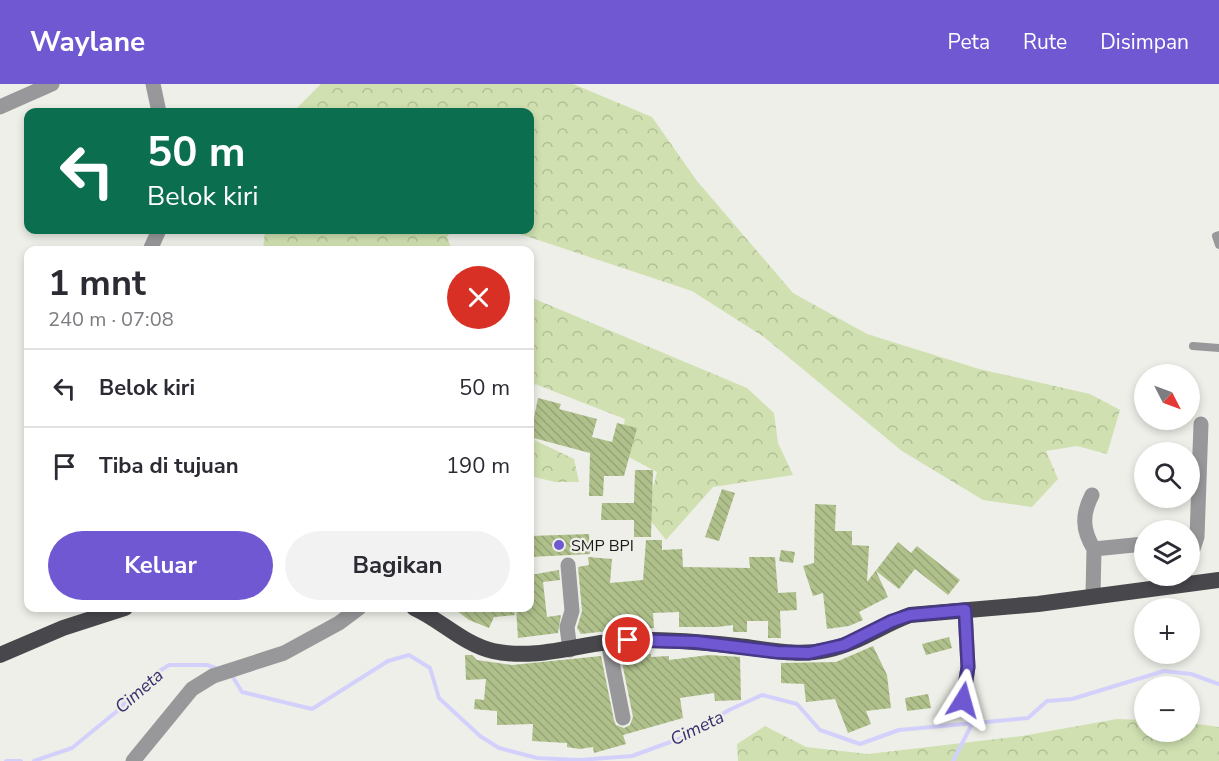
<!DOCTYPE html>
<html lang="id">
<meta charset="utf-8">
<style>
body{margin:0;font-family:"Nunito Sans",sans-serif;background:#f2f2f3;color:#2b2b33;height:100vh;display:flex;flex-direction:column;font-size:22px;white-space:nowrap}
*{box-sizing:border-box;margin:0}
p{font-size:20px;color:#7c7c81}
.icon{flex:none;width:33px;height:33px;fill:none;stroke:currentColor;stroke-width:2;stroke-linecap:round;stroke-linejoin:round}
.map{position:relative;flex:1;overflow:hidden}
.drawer{position:absolute;left:24px;top:162px;width:510px;height:366px;display:flex;flex-direction:column;background:#fff;border-radius:12px;box-shadow:0 3px 9px #0003}
.drawer>*{flex:none}
.top-card{position:absolute;left:24px;top:24px;width:510px;height:126px;border-radius:12px;box-shadow:0 3px 9px #0003;background:#0b6e4f;color:#fff;overflow:hidden}
.needle{width:39px;rotate:132deg}
.controls{position:absolute;left:1134px;top:280px;display:grid;gap:12px}
.controls a{display:grid;place-items:center;width:66px;height:66px;border-radius:50%;background:#fff;box-shadow:0 3px 9px #0003;font-size:30px}
.pin{position:absolute;display:grid;place-items:center;width:51px;height:51px;color:#fff;margin:-26px;border:3px solid #fff;border-radius:50%;box-shadow:0 2px 6px #0007}
.me{position:absolute;width:66px;margin:-33px;rotate:8deg;stroke-linejoin:round;filter:drop-shadow(0 0 4px #0008)}
.turn{display:flex;align-items:center;gap:21px;height:126px;padding:0 24px;font-size:27px}
.turn .icon{width:78px;height:78px;stroke-width:2.5}
.turn b{display:block;font-size:42px;line-height:51px}
.round{display:grid;place-items:center;flex:none;width:63px;height:63px;border-radius:32px;background:#f2f2f3}
.overview{display:flex;align-items:center;justify-content:space-between;height:102px;padding:0 24px}
h1{font-size:36px;font-weight:700;line-height:45px}
.button{display:flex;gap:12px;margin-top:auto;padding:12px 24px}
.button a{flex:1;height:69px;border-radius:36px;background:#6f58d2;color:#fff;font-size:24px;font-weight:700;line-height:69px;text-align:center}
.button a+a{background:#f2f2f3;color:#2b2b33}
ul{padding:0;list-style:none}
li{display:flex;align-items:center;gap:18px;height:78px;padding:0 24px;border-top:2px solid #e1e1e2}
li div{flex:1}
li b{display:block;font-size:22px}
li em{font-style:normal}
header{display:flex;align-items:center;gap:36px;box-sizing:border-box;height:84px;padding:0 30px;background:#6f58d2;color:#fff}
header strong{font-size:28px}
nav{display:flex;gap:33px;margin-inline-start:auto;font-size:21px}
.map>svg:first-child{display:block}
.forest{fill:url(#forest-crowns)}
.lines{fill:none;stroke-linecap:round;stroke-linejoin:round}
.stream{stroke:#d3d1fc;stroke-width:4}
.building{fill:url(#building-back-hatch)}
.service{stroke:#98989b;stroke-width:8}
.minor{stroke:#98989b;stroke-width:15}
.trunk{stroke:#47474c;stroke-width:16}
.route-casing{stroke:#483988;stroke-width:15}
.route{stroke:#6f58d2;stroke-width:10}
.poi-dot{fill:#6f58d2;stroke:#edefe8;stroke-width:2}
.labels{text-anchor:middle;stroke-width:4.5;stroke-linejoin:round;paint-order:stroke}
.poi-label{font-size:16px;fill:#191a17;stroke:#edefe8;text-anchor:start}
.water-label{font-size:18px;font-style:italic;fill:#3a306e;stroke:#edefe8}
</style>
<header>
<strong>Waylane</strong>
<nav><a>Peta</a><a>Rute</a><a>Disimpan</a></nav>
</header>
<div class="map">
<svg width="1219" height="677" viewBox="0 0 1219 677">
<defs>
<pattern id="forest-crowns" width="20" height="18" patternUnits="userSpaceOnUse" patternTransform="scale(1.5)"><rect width="20" height="18" fill="#d0e0b0"/><path d="M2 6a3 3 0 1 1 6 0M12 15a3 3 0 1 1 6 0" fill="none" stroke="#b2c097"/></pattern>
<pattern id="building-back-hatch" width="6" height="6" patternUnits="userSpaceOnUse" patternTransform="scale(1.5)"><rect width="6" height="6" fill="#afc08b"/><path d="M-1 5l2 2M0 0l6 6M5-1l2 2" fill="none" stroke="#96a477"/></pattern>
</defs>
<rect width="100%" height="100%" fill="#edefe8"/>
<path class="forest" d="M321 0H573L652 33 697 97 793 209 867 250 979 285 1090 310 1120 326 1107 370 1077 362 1046 367 1058 395 1032 423 983 416 902 367 764 253 692 207 508 146H530V28H293Z
M265 146H452L447 153 452 166H263Z
M530 213 747 304 774 329 778 359 793 391 713 403 666 456 646 431 657 388 619 368 625 335 535 300 530 311Z
M530 354 574 375 579 398H555L530 392Z
M1117 635 1144 636V648H1190V639L1219 643V677H738L737 660 765 642 806 663 868 670 1022 652Z"/>
<g class="lines">
<path class="stream" d="M231 590 242 608 312 625 388 577 409 571 430 584 439 614 480 652 499 664 537 674 579 676 632 672 684 653 729 626 762 611 797 620 820 646 860 660 899 646 1028 634 1047 617 1072 615 1164 587 1191 590 1219 600
M6 677H21
M34 677 72 664 116 628 153 591 169 581H207L218 585
M953 677 972 640"/>
</g>
<path class="building" d="M538 314 561 320 559 325 597 335 592 353 612 358 617 339 637 344 624 392H604L603 412H589L590 369 530 353Z
M635 386H653L651 453H634V436H601L602 419H634Z
M722 405 735 409 719 457 705 453Z
M815 420 836 421 835 447H852V461L869 462 867 498 898 458 911 469 917 462 960 496 948 511 915 485 899 505 876 487 888 513 859 528 863 536 849 542 827 545 823 509 813 512 803 482 814 479Z
M589 450 590 470 530 473V452Z
M646 456H662V466L682 465 683 483 750 484 749 473H775L778 509 796 508 797 526 780 527 781 554H768V537H747V548H733V541L717 543H679V528L653 529 654 544 628 546V541L608 542V547L581 550 577 544 582 527 578 483 589 481 588 473 612 475 610 499 643 496Z
M781 466 795 468 793 479 779 477Z
M559 486 560 496 543 498 547 533 561 531 558 549 518 554 516 524H532L530 491Z
M453 524H514L515 531 494 533 489 544 469 536Z
M949 553 952 564 926 571 922 560Z
M873 562 887 591 891 624 866 627 871 640 848 649 835 615 806 618 804 600 781 599V579L836 578Z
M651 570V573L669 572V576L709 571 740 573 741 616 715 617 714 609 680 614 683 634 623 651 626 660 594 669 593 663 580 665 567 663V659L532 657 533 640 497 641V627L474 625 475 615 484 616 486 595 466 596 465 571H472L477 576 512 581 601 572 614 636 616 641 624 644 630 641 633 633 622 578 629 577V572Z
M928 610 931 624 907 627 905 614Z"/>
<g class="lines">
<path class="service" d="M1219 151 1216 152 1219 161
M1193 262 1219 264"/>
<path class="minor" d="M153 0 159 28
M0 23 52 0
M150 166 159 146
M1092 411C1082 430 1082 446 1094 465L1144 460
M1190 474 1197 453 1201 340
M568 481 572 527 567 543 570 566
M1093 512 1094 465
M608 558 623 634
M963 616 968 583 965 526
M133 677 192 605 213 592 284 569 339 539 359 524"/>
<path class="trunk" d="M414 524C441 536 463 560 493 567 539 577 583 558 628 556 664 555 701 558 737 562 767 565 796 573 827 566 857 560 882 541 910 531L1038 520 1219 496
M0 571 63 544 125 524"/>
</g>
<g class="lines">
<defs>
<path id="route" d="M628 556 696 558 777 568 809 569 844 561 892 537 910 531 965 526 968 583 963 616"/>
</defs>
<use href="#route" class="route-casing"/>
<use href="#route" class="route"/>
</g>
<circle class="poi-dot" cx="559" cy="461" r="6"/>
<g class="labels">
<g class="poi-label">
<text x="571" y="467">SMP BPI</text>
</g>
<g class="water-label">
<text transform="translate(139 607) rotate(-41)" y="6">Cimeta</text>
<text transform="translate(697 644) rotate(-26)" y="6">Cimeta</text>
</g>
</g>
</svg>
<div class="controls">
<a><svg class="needle" viewBox="-14 -14 28 28"><path d="M0-13l5 13h-10z" fill="#e53935"/><path d="M0 13l5-13h-10z" fill="#7c7c81"/></svg></a>
<a><svg class="icon" aria-label="search" viewBox="0 0 24 24"><circle cx="10" cy="10" r="6"/><path d="M15 15l6 6"/></svg></a>
<a><svg class="icon" aria-label="layers" viewBox="0 0 24 24"><path d="M12 4l9 5-9 5-9-5zM3 14l9 5 9-5"/></svg></a>
<a>+</a>
<a>−</a>
</div>
<div class="pin" style="left:628px;top:556px;background:#d93025"><svg class="icon" aria-label="arrive" viewBox="0 0 24 24"><path d="M6 21V4h12l-3 4 3 4H6"/></svg></div>
<svg class="me" style="left:963px;top:616px" viewBox="-20 -20 40 40"><path d="M0-17L14 15 0 8-14 15z" fill="#6f58d2" stroke="#fff" stroke-width="4"/></svg>
<div class="top-card">
<div class="turn"><svg class="icon" aria-label="left" viewBox="0 0 24 24"><path d="M17 20v-9H6M10 6l-5 5 5 5"/></svg><div><b>50 m</b>Belok kiri</div></div>
</div>
<section class="drawer">
<div class="overview"><div><h1>1 mnt</h1><p>240 m · 07:08</p></div><a class="round" style="background:#d93025;color:#fff"><svg class="icon" aria-label="close" viewBox="0 0 24 24"><path d="M6 6l12 12M18 6L6 18"/></svg></a></div>
<ul>
<li><svg class="icon" aria-label="left" viewBox="0 0 24 24"><path d="M17 20v-9H6M10 6l-5 5 5 5"/></svg><div><b>Belok kiri</b></div><em>50 m</em></li>
<li><svg class="icon" aria-label="arrive" viewBox="0 0 24 24"><path d="M6 21V4h12l-3 4 3 4H6"/></svg><div><b>Tiba di tujuan</b></div><em>190 m</em></li>
</ul>
<div class="button"><a>Keluar</a><a>Bagikan</a></div>
</section>
</div>
